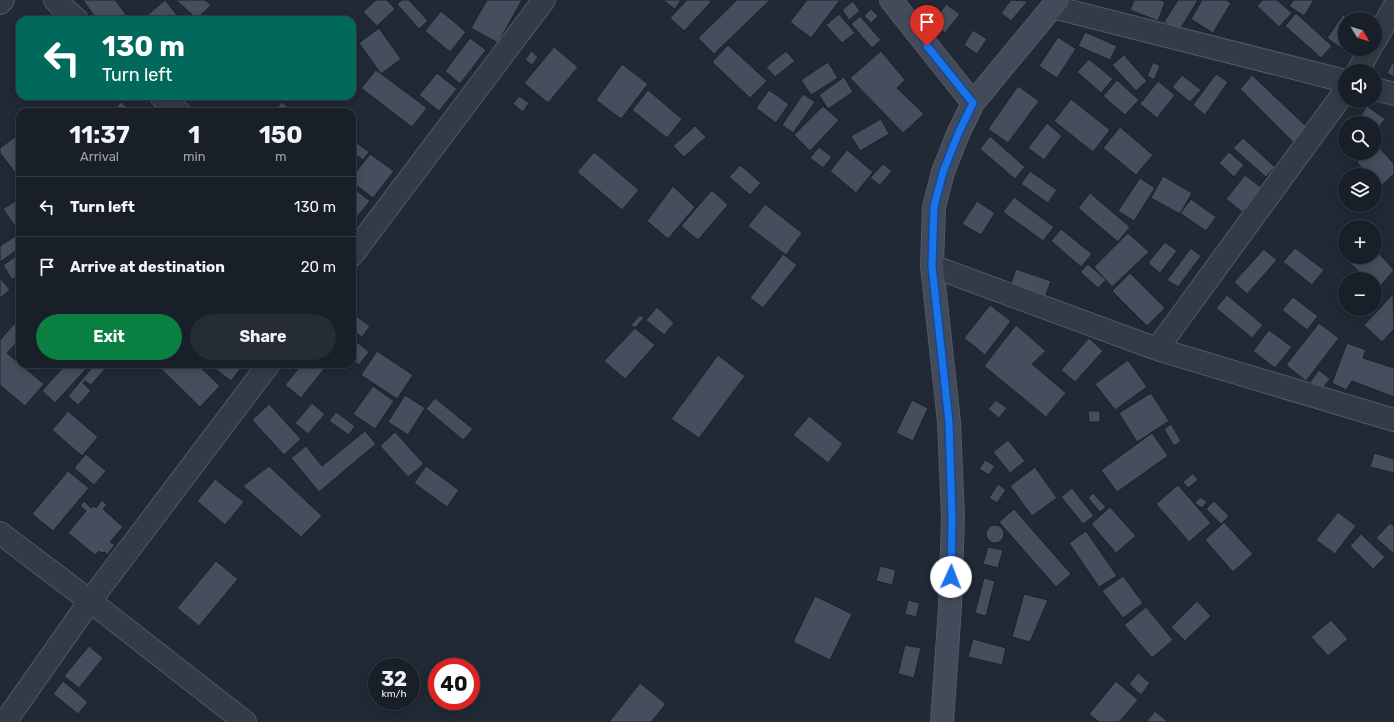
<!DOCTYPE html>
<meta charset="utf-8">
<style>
body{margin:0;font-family:Rubik,sans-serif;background:#262c34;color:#f1f3f6;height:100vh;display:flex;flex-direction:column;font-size:15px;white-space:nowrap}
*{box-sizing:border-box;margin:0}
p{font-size:13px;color:#9fa2a8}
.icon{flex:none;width:22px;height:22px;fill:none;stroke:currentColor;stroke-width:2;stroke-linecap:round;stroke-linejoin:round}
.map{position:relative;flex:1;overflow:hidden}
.details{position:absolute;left:16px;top:108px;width:340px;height:260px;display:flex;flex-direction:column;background:#191f28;border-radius:12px;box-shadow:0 2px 10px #0003,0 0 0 1px #373d45}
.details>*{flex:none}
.hud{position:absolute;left:16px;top:16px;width:340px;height:84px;border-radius:12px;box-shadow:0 2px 10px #0003,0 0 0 1px #373d45;background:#00695c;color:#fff;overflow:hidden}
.needle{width:26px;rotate:128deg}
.tools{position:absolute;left:1338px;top:12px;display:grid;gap:8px}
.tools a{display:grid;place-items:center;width:44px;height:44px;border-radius:50%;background:#191f28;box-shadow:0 2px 10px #0003,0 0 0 1px #373d45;font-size:20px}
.speed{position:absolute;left:368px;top:658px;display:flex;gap:8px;font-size:20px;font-weight:700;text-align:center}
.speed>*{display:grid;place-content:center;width:52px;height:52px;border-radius:50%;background:#191f28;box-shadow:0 2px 10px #0003,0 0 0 1px #373d45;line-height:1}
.speed small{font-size:10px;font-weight:400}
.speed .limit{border:6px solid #d22;background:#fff;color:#111}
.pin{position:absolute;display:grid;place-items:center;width:34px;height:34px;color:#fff;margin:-41px -17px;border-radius:50% 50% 50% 0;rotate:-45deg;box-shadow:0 0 4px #0007}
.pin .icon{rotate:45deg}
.me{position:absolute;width:44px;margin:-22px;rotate:2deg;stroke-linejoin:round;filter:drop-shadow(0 0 3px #0008)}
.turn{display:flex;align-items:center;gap:14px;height:84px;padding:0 20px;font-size:18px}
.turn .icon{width:52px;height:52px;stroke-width:2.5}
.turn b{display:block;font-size:28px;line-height:34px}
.eta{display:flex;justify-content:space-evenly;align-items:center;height:68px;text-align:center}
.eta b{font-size:24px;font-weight:700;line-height:28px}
.button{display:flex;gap:8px;margin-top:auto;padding:8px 20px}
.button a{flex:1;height:46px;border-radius:24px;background:#0b8043;color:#fff;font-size:16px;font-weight:700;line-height:46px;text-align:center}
.button a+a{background:#262c34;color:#f1f3f6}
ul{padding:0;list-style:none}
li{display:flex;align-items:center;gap:12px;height:60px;padding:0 20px;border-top:1px solid #373d45}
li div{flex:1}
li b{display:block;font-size:15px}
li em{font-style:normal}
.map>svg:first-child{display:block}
.building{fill:#444e5d;stroke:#1c222c}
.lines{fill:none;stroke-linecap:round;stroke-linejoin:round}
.street-casing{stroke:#525864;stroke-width:24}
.secondary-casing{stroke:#525864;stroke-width:24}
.street{stroke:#343b46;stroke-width:22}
.secondary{stroke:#434a59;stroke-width:22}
.route-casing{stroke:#114b97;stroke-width:10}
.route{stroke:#1a73e8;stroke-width:7}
</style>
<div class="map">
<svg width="1394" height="722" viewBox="0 0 1394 722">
<rect width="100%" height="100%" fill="#212935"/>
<path class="building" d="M83 0H115L130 20H97Z
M165 0 181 20H146L144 18Z
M176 0H205L211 5 197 19Z
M376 0H387L395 9 377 26 363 12Z
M402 0H409L428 21 419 29 397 4Z
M487 0H522L498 43 471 28Z
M663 0H681L675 9Z
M687 0H709L711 2 684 31 670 18Z
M737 0H770L714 54 698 38Z
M807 0H840L811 38 790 22Z
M1011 0 1028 1 1011 21 1001 13Z
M1134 0H1161L1165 2 1158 21 1130 10Z
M1178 0H1198L1179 31 1164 22Z
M1202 0H1226L1231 3 1213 33 1191 19Z
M1263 0H1277L1292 13 1279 27 1257 6Z
M1294 0H1314L1304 16 1289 6Z
M853 1 860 11 849 20 842 10Z
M946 4 960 14 945 33 933 23Z
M871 9 878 16 871 23 864 16Z
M441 11 466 32 450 52 425 31Z
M1296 13 1332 46 1321 58 1285 26Z
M839 14 855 33 842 43 826 25Z
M1343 15 1348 19H1345V48L1344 50 1327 38Z
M860 16 881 40 872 48 851 24Z
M379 28 401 59 381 74 359 43Z
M973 30 987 39 977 54 964 45Z
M1085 32 1117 46 1110 60 1078 46Z
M1058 37 1076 49 1057 78 1039 66Z
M470 38 486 50 460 84 445 71Z
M728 45 767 81 750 98 712 62Z
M554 47 578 67 548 103 524 83Z
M531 51 538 57 532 65 525 60Z
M786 51 795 61 775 77 766 67Z
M881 51 905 80 897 88 924 114 903 133 850 78Z
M1124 55 1147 81 1136 91 1112 65Z
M1089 59 1113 79 1101 93 1077 72Z
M1394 60V77L1387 73Z
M828 62 838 78 811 95 801 80Z
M1153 62 1160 66 1154 80 1147 76Z
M622 64 648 84 621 119 596 100Z
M376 70 427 108 412 127 361 88Z
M437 73 457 89 439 111 419 95Z
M1216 74 1228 82 1205 115 1193 105Z
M1182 75 1201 90 1190 102 1172 87Z
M1252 75 1309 129 1296 145 1240 89Z
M844 77 853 92 828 109 819 95Z
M1117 80 1139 100 1125 115 1103 96Z
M1158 81 1175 95 1157 118 1140 104Z
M1018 86 1039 101 1008 143 988 129Z
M648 90 682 119 667 138 632 110Z
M769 90 789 104 776 123 756 108Z
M803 94 815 102 793 133 782 125Z
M519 96 529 103 523 112 513 104Z
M1071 99 1110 130 1093 152 1054 121Z
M121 102 132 112H112Z
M282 102 293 112H273Z
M823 106 839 120 810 151 794 135Z
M1367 106 1385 119 1375 132V123H1356Z
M1347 117 1355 123H1345V135L1338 130Z
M881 119 889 134 860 151 851 136Z
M1047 123 1062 136 1044 160 1028 148Z
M695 126 706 137 684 157 673 146Z
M1120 127 1153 155 1136 175 1103 148Z
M20 133V179L0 153V148Z
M990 136 1025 167 1015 179 980 149Z
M1243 138 1275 167 1266 177 1233 148Z
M352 139 369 152 363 160 352 152Z
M1377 145 1394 164V174L1379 188 1375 183V175H1368L1357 162 1367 153H1375V146Z
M819 147 832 157 823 168 810 158Z
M847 150 873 172 856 193 830 171Z
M594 152 639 190 622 210 577 172Z
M1229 152 1244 165 1234 177 1219 163Z
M370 154 394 171 373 198 352 182V177Z
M883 164 892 171 880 185 870 178Z
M740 165 761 183 750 195 729 177Z
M1030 171 1057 190 1048 203 1021 184Z
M1245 175 1262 188 1242 212 1226 199Z
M1163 176 1192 193 1180 214 1151 198Z
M1140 178 1155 188 1134 221 1118 211Z
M673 186 695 207 668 239 647 221Z
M352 187 370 201 352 223Z
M712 190 728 205 698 240 681 226Z
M1090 193 1130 227 1118 242 1078 208Z
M1014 197 1054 227 1043 241 1003 212Z
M20 198V227L17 229 3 209Z
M1191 199 1216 217 1206 231 1180 213Z
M977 201 995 213 981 235 962 224Z
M765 204 802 233 786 255 748 226Z
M1061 229 1092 254 1081 267 1051 241Z
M20 233V248L0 262V246Z
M1128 233 1149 252 1112 287 1094 267Z
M1165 242 1177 251 1160 273 1148 263Z
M1191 248 1201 256 1178 287 1167 280Z
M1295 248 1324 270 1312 285 1283 262Z
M1264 249 1277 260 1247 294 1234 282Z
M1345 249V257H1375V249L1394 270 1378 289 1375 286V279H1367L1340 254Z
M19 254 20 274 12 280 3 265Z
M783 254 797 265 763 308 750 298Z
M1088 264 1106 280 1098 288 1080 272Z
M1016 269 1051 281 1043 303 1008 292Z
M1130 273 1165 308 1147 326 1112 291Z
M0 278 10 290 0 298Z
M1393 294 1394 329 1382 342 1364 325Z
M1227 295 1263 325 1252 338 1216 308Z
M1293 297 1318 316 1307 330 1282 310Z
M990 305 1011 321 985 355 964 338Z
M657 307 674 323 664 335 646 320Z
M352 313 370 326 362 337 352 330Z
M640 315 644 318 635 328 631 325Z
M1319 323 1339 338 1306 381 1286 365Z
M14 324 20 329V339L7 353 44 384 25 406 0 385V340Z
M1016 325 1046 351 1032 364 1066 393 1046 417 984 366Z
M635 328 655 345 625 379 604 361Z
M1269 330 1292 347 1275 368 1253 351Z
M352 338 369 352 359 365 352 359Z
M1089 338 1103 351 1075 382 1061 370Z
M1347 343 1366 350 1363 358 1394 368V397L1352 381 1346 390 1332 383Z
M377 351 413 375 397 399 361 375Z
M718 355 745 376 699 438 671 419Z
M1128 360 1147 387 1115 410 1095 384Z
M66 364H81L86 369 55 403 42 391Z
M95 364H101L106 368 91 385 85 381 83 383 91 391 78 405 68 396Z
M156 364H197L220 386 200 407Z
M216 364H244L231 381 213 367Z
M302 364H328L301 398 285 385Z
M1319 370 1330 379 1321 390 1310 382Z
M373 386 394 401 375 429 353 414Z
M1151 393 1169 421 1137 442 1119 413Z
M405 395 425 408 408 435 388 422Z
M435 398 473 429 463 440 426 409Z
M912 400 928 408 913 441 896 433Z
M996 400 1007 408 999 418 988 409Z
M312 403 325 414 308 434 295 423Z
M269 404 301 439 284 455 252 420Z
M68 411 98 437 82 456 52 430Z
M1088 411H1100V422H1089Z
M336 412 355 426 349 435 329 421Z
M809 416 843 444 828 463 793 435Z
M1171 424 1181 441 1174 446 1164 429Z
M365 431 376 444 319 492 291 458 306 446 322 466Z
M395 432 424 464 408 477 380 446Z
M1152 433 1168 456 1117 492 1101 470Z
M1008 440 1025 461 1010 473 993 452Z
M1374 453 1394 459V473L1370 467Z
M86 454 106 471 94 485 74 468Z
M985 460 995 466 989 475 979 469Z
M269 466 322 516 301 537 243 486Z
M426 466 459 490 447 507 414 483Z
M1035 467 1057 498 1032 516 1010 486Z
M68 471 89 488 53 531 32 514Z
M1193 473 1198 480 1188 488 1183 482Z
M215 479 244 502 225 525 197 501Z
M998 484 1006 490 997 503 989 498Z
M1178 485 1211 523 1189 542 1156 504Z
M1072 488 1094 516 1083 524 1061 497Z
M1093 493 1106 507 1100 512 1088 498Z
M1200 497 1207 502 1202 508 1195 503Z
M102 500 107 505 103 509 123 527 110 542 115 545 109 552V554H106L105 552 102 553 99 551 95 555 68 533 86 511 80 506 84 501 91 508 94 506 96 508Z
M1214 501 1229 516 1221 524 1206 509Z
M1110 507 1136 536 1116 553 1091 524Z
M1014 509 1071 574 1056 587 999 522Z
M1338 512 1356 526 1335 554 1316 540Z
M1224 522 1253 554 1233 572 1205 540Z
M1390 523 1394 526V554L1376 538Z
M986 534a9 9 0 1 1 18 0a9 9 0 1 1-18 0Z
M1086 531 1117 576 1099 587 1069 543Z
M1361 534 1385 557 1373 569 1350 546Z
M988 547 1003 550 998 568 983 564Z
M216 561 238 579 199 626 177 608Z
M880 566 896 570 892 585 876 581Z
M1123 576 1143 603 1123 618 1102 591Z
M984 578 995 581 986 616 975 613Z
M1024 594 1048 600 1030 642 1012 637Z
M815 596 852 614 830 660 793 642Z
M908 600 920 603 916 617 905 614Z
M1197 601 1211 616 1185 641 1171 627Z
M1146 607 1173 640 1152 658 1124 625Z
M1331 620 1348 639 1328 656 1311 637Z
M973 639 1006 648 1002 665 968 657Z
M905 645 921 648 914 678 898 674Z
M89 646 103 658 79 688 64 676Z
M1138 673 1150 683 1141 695 1129 684Z
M63 681 88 702 78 714 53 694Z
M1116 681 1138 700 1119 722H1099L1089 714Z
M640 683 666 704 651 722H609Z
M1155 711 1168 722H1146Z"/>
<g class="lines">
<defs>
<path id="street" d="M55 0 77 20
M0 3 3 0
M1053 7 1345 81
M1375 41 1394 7
M1358 71 1370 49
M1375 89 1394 94
M161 96 179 112
M352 255 544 0
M932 266 1157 349 1394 420
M1157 349 1345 91
M0 533 90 601 245 722
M5 722 90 601 269 364"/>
<path id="secondary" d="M891 0 973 103
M942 722 950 607 953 518 949 422 932 266 934 207 943 172 958 134 973 103 1058 0"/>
</defs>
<use href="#street" class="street-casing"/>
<use href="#secondary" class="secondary-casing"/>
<use href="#street" class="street"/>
<use href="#secondary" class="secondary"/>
</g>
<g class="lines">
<defs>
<path id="route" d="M927 46 973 103 958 134 943 172 934 207 932 266 949 422 952 518 951 577"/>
</defs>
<use href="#route" class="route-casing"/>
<use href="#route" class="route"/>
</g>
</svg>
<div class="tools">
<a><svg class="needle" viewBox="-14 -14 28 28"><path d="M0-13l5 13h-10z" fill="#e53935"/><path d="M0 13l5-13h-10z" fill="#9fa2a8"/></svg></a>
<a><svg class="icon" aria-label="sound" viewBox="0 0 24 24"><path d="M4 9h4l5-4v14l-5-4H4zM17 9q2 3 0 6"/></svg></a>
<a><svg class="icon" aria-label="search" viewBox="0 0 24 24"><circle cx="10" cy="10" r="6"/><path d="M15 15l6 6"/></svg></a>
<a><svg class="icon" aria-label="layers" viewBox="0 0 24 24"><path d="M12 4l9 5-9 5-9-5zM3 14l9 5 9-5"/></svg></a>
<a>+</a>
<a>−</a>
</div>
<div class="speed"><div>32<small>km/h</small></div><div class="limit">40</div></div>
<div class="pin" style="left:927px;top:46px;background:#d93025"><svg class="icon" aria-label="arrive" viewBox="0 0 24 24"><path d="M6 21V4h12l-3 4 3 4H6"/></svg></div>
<svg class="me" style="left:951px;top:577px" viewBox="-20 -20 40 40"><circle r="19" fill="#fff"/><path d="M0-13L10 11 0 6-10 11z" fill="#1a73e8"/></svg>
<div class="hud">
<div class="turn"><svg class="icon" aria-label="left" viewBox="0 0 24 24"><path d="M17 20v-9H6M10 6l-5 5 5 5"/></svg><div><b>130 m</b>Turn left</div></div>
</div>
<section class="details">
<div class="eta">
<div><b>11:37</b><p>Arrival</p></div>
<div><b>1</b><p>min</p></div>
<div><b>150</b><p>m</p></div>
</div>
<ul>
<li><svg class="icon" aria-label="left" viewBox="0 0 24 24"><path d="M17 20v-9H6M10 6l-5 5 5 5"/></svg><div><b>Turn left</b></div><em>130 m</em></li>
<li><svg class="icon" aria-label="arrive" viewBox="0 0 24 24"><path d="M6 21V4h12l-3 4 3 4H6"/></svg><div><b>Arrive at destination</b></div><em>20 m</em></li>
</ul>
<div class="button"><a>Exit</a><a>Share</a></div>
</section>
</div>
